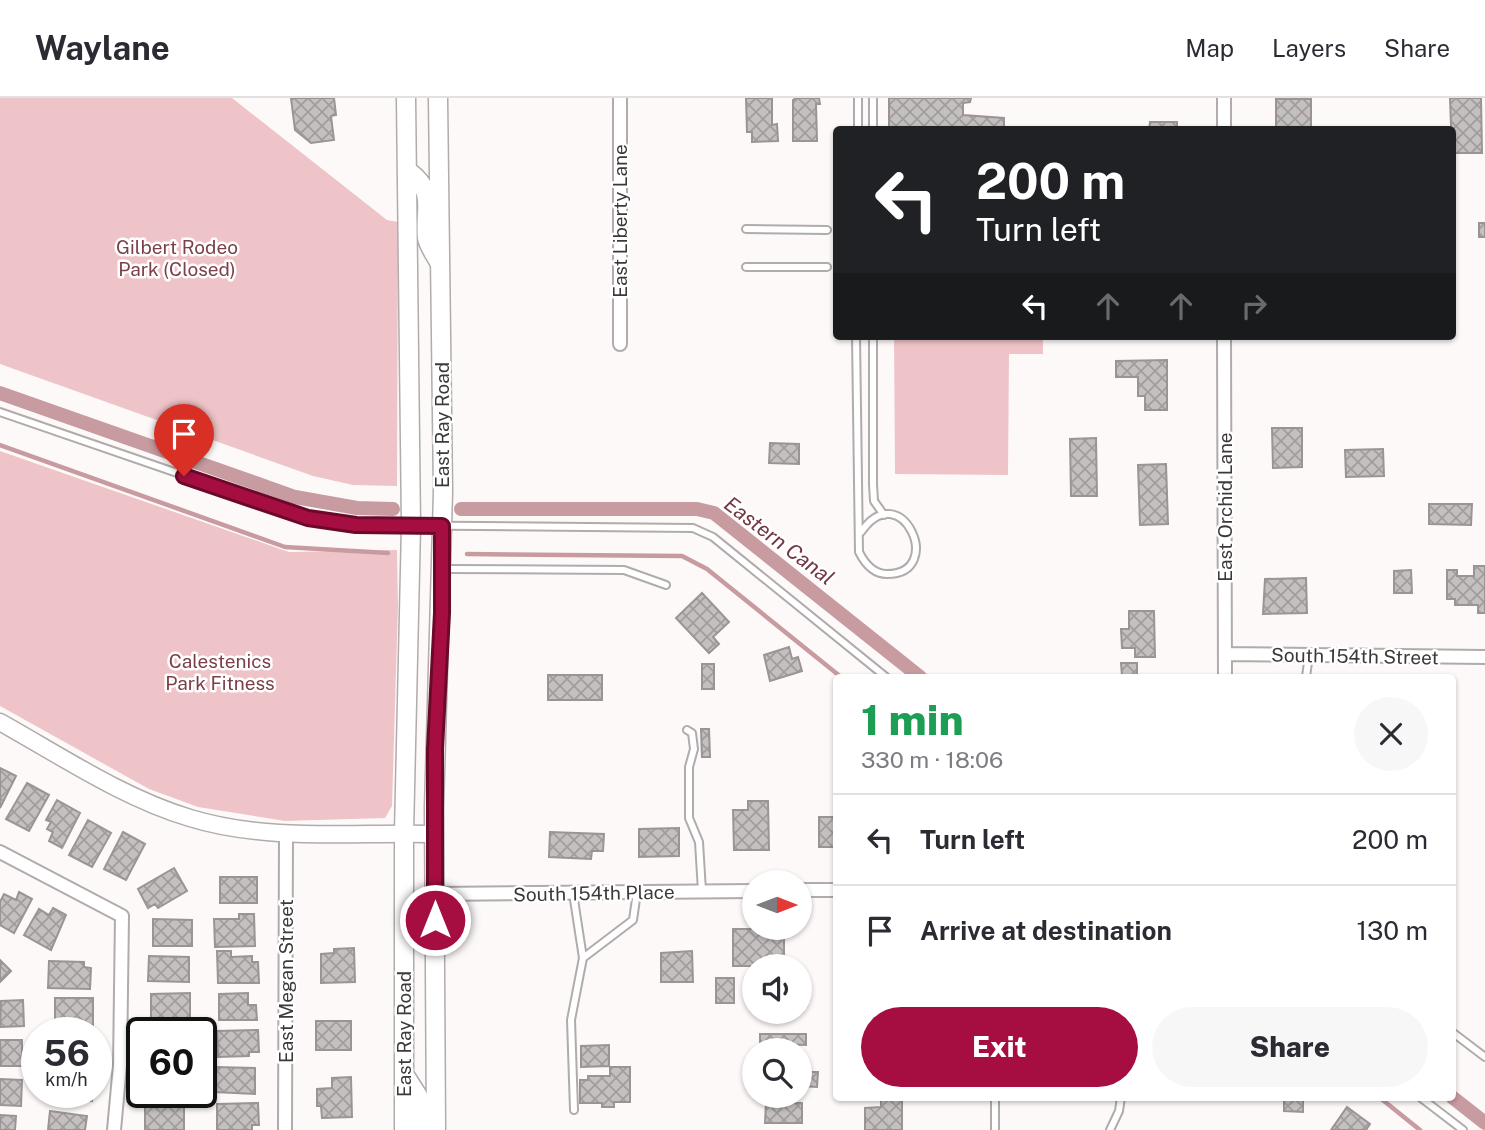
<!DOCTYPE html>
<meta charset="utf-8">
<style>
body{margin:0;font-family:"Public Sans",sans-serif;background:#f7f7f7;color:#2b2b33;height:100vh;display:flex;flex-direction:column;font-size:26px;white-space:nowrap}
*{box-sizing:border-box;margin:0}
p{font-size:23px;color:#7c7c81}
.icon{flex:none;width:38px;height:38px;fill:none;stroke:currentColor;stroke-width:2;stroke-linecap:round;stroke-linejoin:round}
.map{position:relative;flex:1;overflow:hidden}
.side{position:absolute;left:833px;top:576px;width:623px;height:427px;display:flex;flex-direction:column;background:#fff;border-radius:7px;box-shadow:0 2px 5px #0004}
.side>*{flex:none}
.hud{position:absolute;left:833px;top:28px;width:623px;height:214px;border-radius:7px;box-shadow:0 2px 5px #0004;background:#202124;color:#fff;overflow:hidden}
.needle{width:46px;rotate:90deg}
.tools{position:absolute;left:742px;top:772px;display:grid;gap:14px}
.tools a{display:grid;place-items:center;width:70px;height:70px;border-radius:50%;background:#fff;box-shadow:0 2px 5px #0004;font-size:35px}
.speed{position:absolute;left:21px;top:919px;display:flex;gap:14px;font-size:35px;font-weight:700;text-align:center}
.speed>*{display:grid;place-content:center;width:91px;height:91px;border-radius:50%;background:#fff;box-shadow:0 2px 5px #0004;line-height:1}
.speed small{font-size:18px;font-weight:400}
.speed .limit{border:4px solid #111;border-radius:10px;background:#fff;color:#111}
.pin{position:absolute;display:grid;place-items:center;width:60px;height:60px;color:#fff;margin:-72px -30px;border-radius:50% 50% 50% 0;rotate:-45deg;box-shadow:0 0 7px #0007}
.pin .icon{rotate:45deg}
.me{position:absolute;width:77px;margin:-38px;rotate:0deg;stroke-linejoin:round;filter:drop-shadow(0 0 5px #0008)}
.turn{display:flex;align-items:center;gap:24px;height:147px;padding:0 28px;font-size:32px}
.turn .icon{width:91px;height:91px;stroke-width:2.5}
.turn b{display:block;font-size:49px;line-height:60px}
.lanes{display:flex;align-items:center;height:66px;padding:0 28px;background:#0003;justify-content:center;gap:35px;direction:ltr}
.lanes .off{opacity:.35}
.round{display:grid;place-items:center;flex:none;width:74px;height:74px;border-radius:37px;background:#f7f7f7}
.overview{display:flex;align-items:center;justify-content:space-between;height:119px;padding:0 28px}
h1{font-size:42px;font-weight:800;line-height:52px;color:#1e9e55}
.primary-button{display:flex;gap:14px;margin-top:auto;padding:14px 28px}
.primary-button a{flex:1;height:80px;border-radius:42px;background:#a60e41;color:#fff;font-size:28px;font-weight:800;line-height:80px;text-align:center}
.primary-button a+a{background:#f7f7f7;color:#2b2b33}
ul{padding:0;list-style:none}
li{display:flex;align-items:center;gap:21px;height:91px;padding:0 28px;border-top:2px solid #e1e1e2}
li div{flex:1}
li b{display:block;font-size:26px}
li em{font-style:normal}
header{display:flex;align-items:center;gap:42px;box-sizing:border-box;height:98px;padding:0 35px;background:#fff;border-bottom:2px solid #e1e1e2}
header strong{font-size:33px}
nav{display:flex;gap:38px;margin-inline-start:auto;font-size:24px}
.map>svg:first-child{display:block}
.green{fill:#efc4c8}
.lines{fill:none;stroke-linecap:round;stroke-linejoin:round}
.stream{stroke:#c79ba0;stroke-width:4.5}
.canal{stroke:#c79ba0;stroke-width:14}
.building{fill:url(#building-cross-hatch);stroke:#9a9495;stroke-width:2}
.lane-casing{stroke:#b1abac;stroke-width:10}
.street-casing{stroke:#b1abac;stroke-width:16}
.secondary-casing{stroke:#b1abac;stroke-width:19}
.primary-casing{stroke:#b1abac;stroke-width:21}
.lane{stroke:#fff;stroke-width:6}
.street{stroke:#fff;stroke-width:12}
.secondary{stroke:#fff;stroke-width:16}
.primary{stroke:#fff;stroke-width:18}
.route-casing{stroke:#6c092a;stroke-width:18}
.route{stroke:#a60e41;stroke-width:12}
.labels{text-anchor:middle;stroke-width:5;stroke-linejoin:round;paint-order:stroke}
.street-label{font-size:19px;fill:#3b3939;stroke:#fff}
.park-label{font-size:19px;fill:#7c404a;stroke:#fff}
.water-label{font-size:21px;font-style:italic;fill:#723740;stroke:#fff}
</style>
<header>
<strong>Waylane</strong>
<nav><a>Map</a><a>Layers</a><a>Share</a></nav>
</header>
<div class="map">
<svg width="1485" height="1032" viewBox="0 0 1485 1032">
<defs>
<pattern id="building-cross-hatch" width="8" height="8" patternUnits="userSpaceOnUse" patternTransform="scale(1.75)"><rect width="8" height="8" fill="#c5c0c0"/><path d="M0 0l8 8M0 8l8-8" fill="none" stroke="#a19d9d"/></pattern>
</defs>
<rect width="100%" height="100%" fill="#fef9f9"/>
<path class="green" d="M0 0H232L387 122 398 124 397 388 353 387 313 378 0 266Z
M894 238H1043V256H1009L1008 377 895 376Z
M0 353 289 454 397 452 398 507 392 708 385 720 285 723 198 709 149 691 0 608Z"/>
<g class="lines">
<path class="stream" d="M0 347 285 449 388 455
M467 456 682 458 707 471 841 579
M1379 999 1420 1032"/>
<path class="canal" d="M0 295 295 399 357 410 393 411
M461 411H697L714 415 920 579
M1452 999 1485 1025"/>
</g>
<path class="building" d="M291 0H334L336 17 331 18 334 42 311 45 295 32Z
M746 0H772V27L777 26 778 43 752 44V34H747Z
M796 0H819L820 6H816L817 43H793V2Z
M889 0H971L970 4 963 5V17L1004 20V32H889Z
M1450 0H1481L1482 55H1452Z
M1276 1H1311V32H1276Z
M1150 24H1177V32H1149Z
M1479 125H1485V139H1479Z
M1167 262V312H1145V298H1138V279H1116V263Z
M1272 330H1302V369L1273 370Z
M1096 340 1097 398H1071L1070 341Z
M770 345 799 346V366L769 365Z
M1383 351 1384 378 1346 379 1345 352Z
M1166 366 1168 426 1140 427 1138 367Z
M1429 406H1472L1471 427 1429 426Z
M1474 468H1485V515H1478V507H1455V501H1447V472H1457V478H1474Z
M1411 472 1412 495H1394V473Z
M1306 480 1307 515 1263 516 1265 481Z
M702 495 729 524 713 539 719 546 709 555 676 520Z
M1129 513H1154L1155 559H1135V550H1122L1121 531H1129Z
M789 549 792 561 798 559 802 573 770 583 764 557Z
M1121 565H1137V578H1122Z
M702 566H714V591H702Z
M548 577H602V602H548Z
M701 631H709L710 659H702Z
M0 670 16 678 0 710Z
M27 685 49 697 29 733 6 721Z
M57 702 80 715 62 750 49 743 53 734 47 731 51 724 46 722Z
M748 703H768L769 752H734L733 712H748Z
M819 719H836V756L834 749H819Z
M88 722 111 735 92 769 69 757Z
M679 730V758L639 759V731Z
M123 734 145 746 126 782 104 771Z
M550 734 604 736 603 753H592L591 761 549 759Z
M174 770 187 793 158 810 155 806 148 810 138 791Z
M220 779H257V805H220Z
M19 794 32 801 14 835 0 827V804L4 796 16 802Z
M53 810 66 817 51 852 24 837 39 811 49 817Z
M239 816H254L255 848 215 849 214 821H239Z
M153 821 192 822V848H153Z
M733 831H784V868H733Z
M354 850 355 884 321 885V856L334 855V851Z
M217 853H231V859L252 858V864H258L259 885H218Z
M692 853 693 884H661V855Z
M149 858 189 859V884L148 883Z
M0 862 11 873 0 884Z
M49 863 84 864V869L91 870 90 891 48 890Z
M716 880H734V905H716Z
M190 895V921L151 922V896Z
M248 895V907H256L257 922H219V896Z
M55 900H93V927H55Z
M23 902 24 928 0 929 1 903Z
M316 923H351V952H316Z
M147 932H185V934H147Z
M258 932 259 954H249V958L218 959 217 933Z
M760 936H806V947L777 946V952H760Z
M0 942H22V968H1Z
M609 947V968L581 969V948Z
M215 969 255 970V996L214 994Z
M610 969H630V1004H614V1009H602V1005H580V982H588V978H610Z
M800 974H818L817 989 800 988Z
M351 979 352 1019 322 1020 321 1008H317V991L332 990V980Z
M0 981 22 982 21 1008 0 1007Z
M53 994H92V1003L53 1002Z
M151 994H189V995L151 996Z
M773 999H793V1005H802V1025H765L766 1004H773Z
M892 999H902V1032H865V1010L881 1009V1002H892Z
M1284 999H1303V1014L1284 1013Z
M258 1005 259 1027H252V1032H217V1006Z
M145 1006H184V1032H145Z
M1347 1009 1370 1026 1366 1032H1331Z
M50 1013 87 1018 85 1032H48Z
M0 1017 16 1018 15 1032H0Z"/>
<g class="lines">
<defs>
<path id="lane" d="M873 0V32
M858 32V0
M746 131 827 132
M746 169H827
M856 238 859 454C865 466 873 476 887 476 947 476 901 376 861 434
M873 238V386L874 403 884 417
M0 314 308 420 356 427 693 430 713 439 886 579
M444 471 624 472 666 487
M1306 579 1309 557
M687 632 692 635 694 651 689 669V720L699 744 702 793
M573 795 583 860 571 922 574 1012
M583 860 633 822 637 794
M1452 934 1485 959
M995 999V1032
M1420 999 1463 1032
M1110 1032 1119 1013 1121 999"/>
<path id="street" d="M620 0V246
M1224 0V32
M1224 238 1225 579
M1225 556 1485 559
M0 754 122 818 120 967 114 1032
M800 792H836
M435 796 754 793
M285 1032 286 735"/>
<path id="secondary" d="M0 624C61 658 123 700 190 720 268 744 354 734 434 736"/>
<path id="primary" d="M408 73C437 94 424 110 427 140 429 149 436 158 440 166
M404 976 418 998 419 1032
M404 1032V735L411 428 406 0
M436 1032 434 710 443 394 438 0"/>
</defs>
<use href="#lane" class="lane-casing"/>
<use href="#street" class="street-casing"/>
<use href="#secondary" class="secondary-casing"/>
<use href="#primary" class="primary-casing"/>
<use href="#lane" class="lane"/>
<use href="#street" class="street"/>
<use href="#secondary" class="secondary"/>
<use href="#primary" class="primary"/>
</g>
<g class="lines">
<defs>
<path id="route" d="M184 378 308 420 356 427 442 428V515L435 651V822"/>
</defs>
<use href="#route" class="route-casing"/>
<use href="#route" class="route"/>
</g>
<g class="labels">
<g class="street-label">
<text transform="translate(620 123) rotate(-90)" y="7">East Liberty Lane</text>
<text transform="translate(442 327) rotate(-90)" y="7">East Ray Road</text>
<text transform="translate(1225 409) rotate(-90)" y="7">East Orchid Lane</text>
<text transform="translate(1355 558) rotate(1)" y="7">South 154th Street</text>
<text transform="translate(594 795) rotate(-1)" y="7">South 154th Place</text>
<text transform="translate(286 883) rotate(-90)" y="7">East Megan Street</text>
<text transform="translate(404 936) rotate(-90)" y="7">East Ray Road</text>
</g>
<g class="park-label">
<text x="177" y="156">Gilbert Rodeo<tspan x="177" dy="22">Park (Closed)</tspan></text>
<text x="220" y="570">Calestenics<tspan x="220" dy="22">Park Fitness</tspan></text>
</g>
<g class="water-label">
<text transform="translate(779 443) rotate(37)" y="7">Eastern Canal</text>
</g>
</g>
</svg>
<div class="tools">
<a><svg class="needle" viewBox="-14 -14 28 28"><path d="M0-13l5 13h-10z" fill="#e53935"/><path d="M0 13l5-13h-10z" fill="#7c7c81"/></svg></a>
<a><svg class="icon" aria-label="sound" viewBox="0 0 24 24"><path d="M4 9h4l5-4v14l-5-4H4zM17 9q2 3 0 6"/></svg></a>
<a><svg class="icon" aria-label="search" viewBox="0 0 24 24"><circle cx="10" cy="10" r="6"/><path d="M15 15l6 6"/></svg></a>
</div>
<div class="speed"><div>56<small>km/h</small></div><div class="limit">60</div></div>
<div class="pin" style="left:184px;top:378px;background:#d93025"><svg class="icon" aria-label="arrive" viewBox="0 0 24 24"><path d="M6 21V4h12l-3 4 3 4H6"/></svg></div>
<svg class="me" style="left:435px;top:822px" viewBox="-20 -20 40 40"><circle r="17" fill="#a60e41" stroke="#fff" stroke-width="3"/><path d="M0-11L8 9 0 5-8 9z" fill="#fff"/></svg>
<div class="hud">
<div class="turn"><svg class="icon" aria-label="left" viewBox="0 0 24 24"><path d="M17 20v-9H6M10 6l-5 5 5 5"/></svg><div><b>200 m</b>Turn left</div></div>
<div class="lanes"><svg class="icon" aria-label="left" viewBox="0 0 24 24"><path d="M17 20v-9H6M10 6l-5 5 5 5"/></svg><svg class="icon off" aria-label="ahead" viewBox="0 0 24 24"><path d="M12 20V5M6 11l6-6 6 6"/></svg><svg class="icon off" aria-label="ahead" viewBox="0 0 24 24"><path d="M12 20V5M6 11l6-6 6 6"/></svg><svg class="icon off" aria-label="right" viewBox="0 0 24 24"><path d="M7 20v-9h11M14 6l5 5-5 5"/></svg></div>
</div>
<section class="side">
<div class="overview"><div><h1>1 min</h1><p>330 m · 18:06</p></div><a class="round"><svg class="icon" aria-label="close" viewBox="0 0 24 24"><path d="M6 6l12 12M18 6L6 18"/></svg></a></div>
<ul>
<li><svg class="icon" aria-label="left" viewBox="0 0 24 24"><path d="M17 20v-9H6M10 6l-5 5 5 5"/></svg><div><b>Turn left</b></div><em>200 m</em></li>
<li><svg class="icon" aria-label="arrive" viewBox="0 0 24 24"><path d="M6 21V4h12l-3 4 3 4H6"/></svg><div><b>Arrive at destination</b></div><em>130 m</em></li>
</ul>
<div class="primary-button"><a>Exit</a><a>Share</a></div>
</section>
</div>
